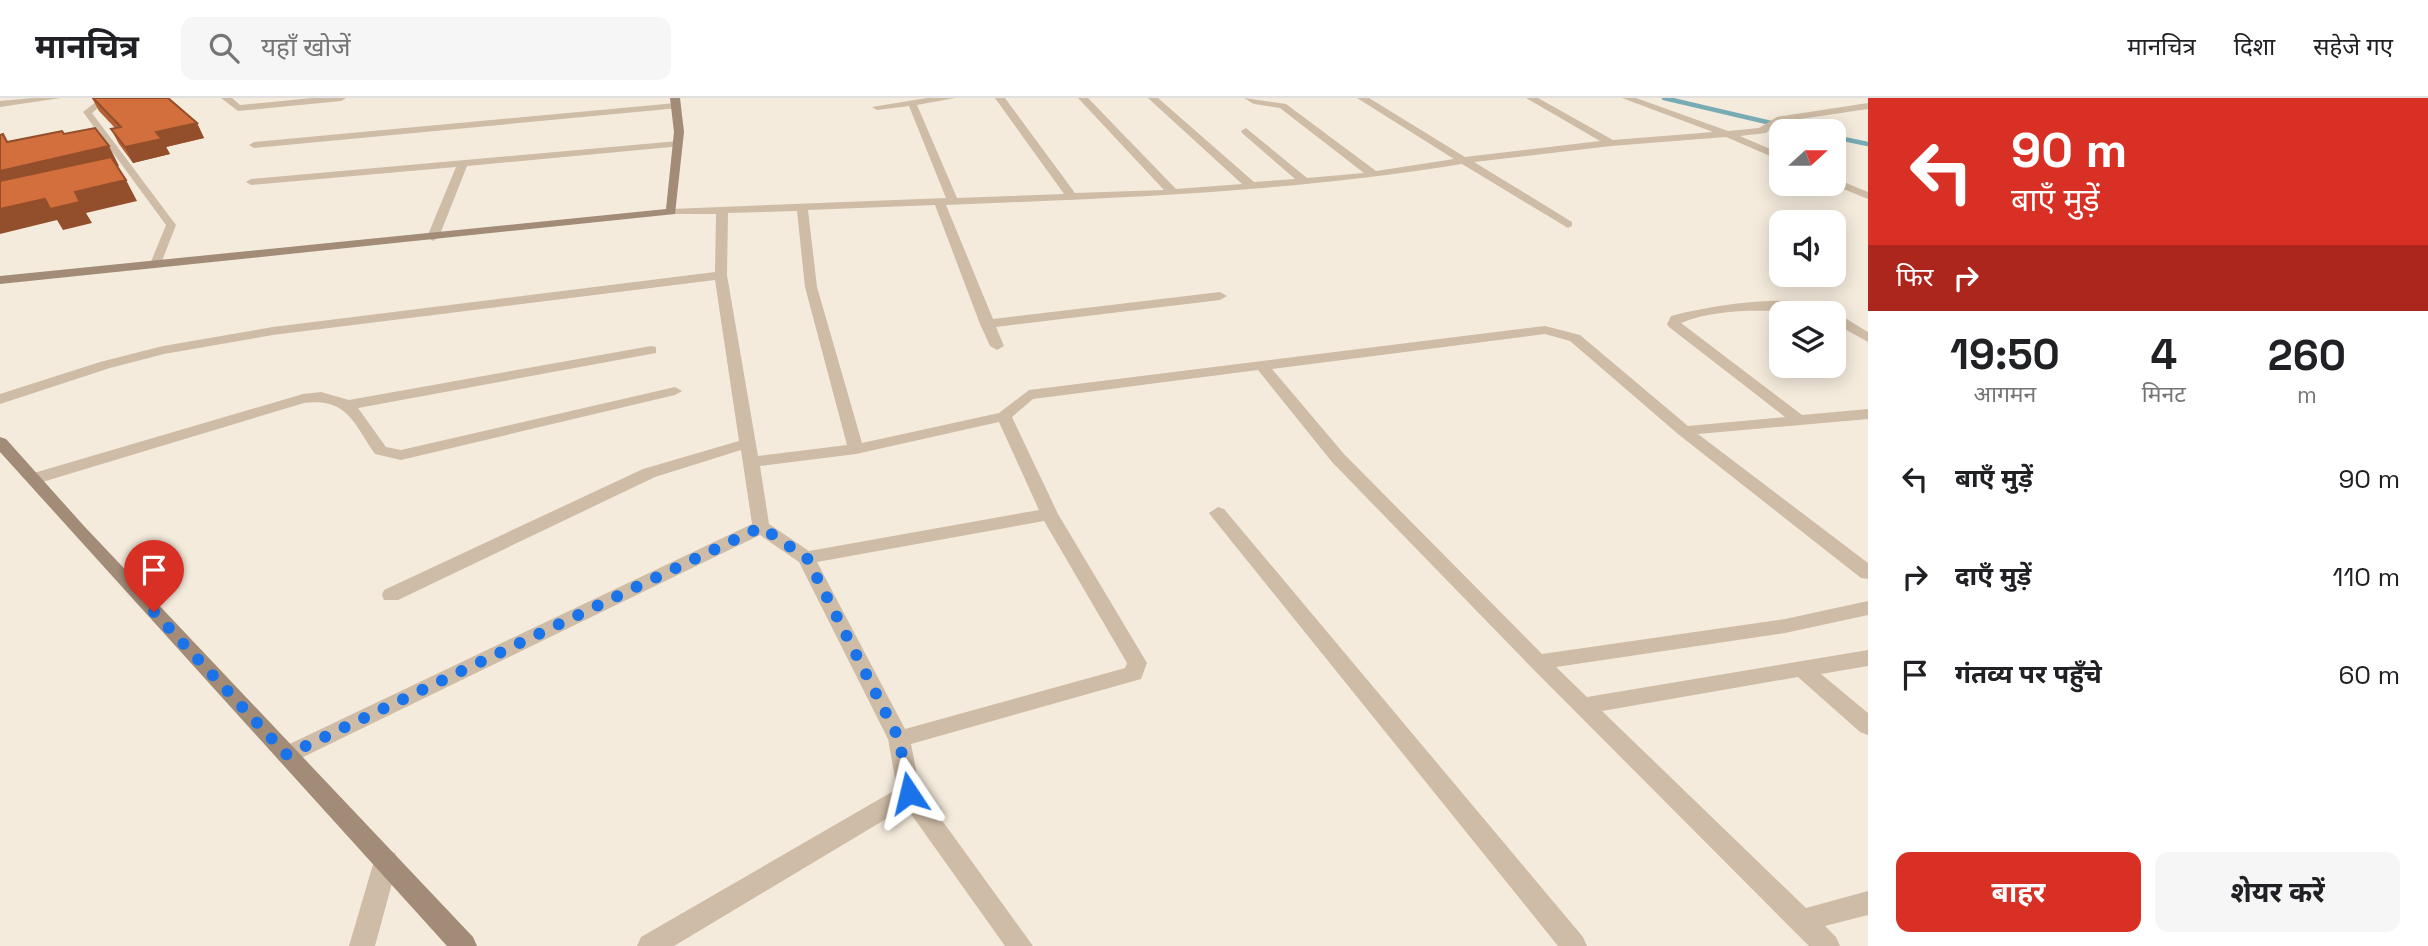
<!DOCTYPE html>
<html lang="hi">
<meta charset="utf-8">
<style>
body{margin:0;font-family:"Space Grotesk","Noto Sans Devanagari",sans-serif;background:#f6f6f6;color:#202124;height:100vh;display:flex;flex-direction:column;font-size:26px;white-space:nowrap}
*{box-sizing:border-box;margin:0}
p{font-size:23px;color:#757577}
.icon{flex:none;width:38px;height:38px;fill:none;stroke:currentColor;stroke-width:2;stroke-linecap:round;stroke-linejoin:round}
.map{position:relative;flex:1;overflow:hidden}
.panel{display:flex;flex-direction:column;background:#fff;width:560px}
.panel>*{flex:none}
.hud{background:#d93025;color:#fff;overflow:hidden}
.needle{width:46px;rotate:69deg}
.controls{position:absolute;left:1769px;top:21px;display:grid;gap:14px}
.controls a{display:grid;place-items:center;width:77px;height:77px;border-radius:14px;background:#fff;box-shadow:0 4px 18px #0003;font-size:35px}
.pin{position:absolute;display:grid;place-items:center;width:60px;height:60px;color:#fff;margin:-72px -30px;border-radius:50% 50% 50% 0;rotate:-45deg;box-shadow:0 0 7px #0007}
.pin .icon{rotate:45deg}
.me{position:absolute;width:77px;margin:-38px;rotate:350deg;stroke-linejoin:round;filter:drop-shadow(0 0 5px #0008)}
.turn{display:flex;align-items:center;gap:24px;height:147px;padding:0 28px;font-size:32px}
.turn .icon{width:91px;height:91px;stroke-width:2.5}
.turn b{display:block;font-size:49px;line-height:60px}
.then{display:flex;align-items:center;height:66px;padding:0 28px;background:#0003;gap:14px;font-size:26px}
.eta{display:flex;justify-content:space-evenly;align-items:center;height:119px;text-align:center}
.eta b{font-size:42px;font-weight:700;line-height:49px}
.cta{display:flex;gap:14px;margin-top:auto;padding:14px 28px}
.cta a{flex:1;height:80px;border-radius:14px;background:#d93025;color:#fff;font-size:28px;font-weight:700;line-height:80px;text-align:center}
.cta a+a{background:#f6f6f6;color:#202124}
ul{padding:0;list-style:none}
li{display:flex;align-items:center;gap:21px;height:98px;padding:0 28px}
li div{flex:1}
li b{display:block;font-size:26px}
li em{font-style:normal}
header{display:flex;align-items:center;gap:42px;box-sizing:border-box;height:98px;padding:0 35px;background:#fff;border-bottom:2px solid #e0e0e0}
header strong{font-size:33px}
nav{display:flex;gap:38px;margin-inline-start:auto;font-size:24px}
.search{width:490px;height:63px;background:#f6f6f6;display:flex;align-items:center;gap:18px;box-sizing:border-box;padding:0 24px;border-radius:14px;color:#757577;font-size:26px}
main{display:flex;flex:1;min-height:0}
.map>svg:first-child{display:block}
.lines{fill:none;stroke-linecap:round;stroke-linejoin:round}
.stream{stroke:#78acb5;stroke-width:4.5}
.lane{fill:#cebca6;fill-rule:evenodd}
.street{fill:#cebca6;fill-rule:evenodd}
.secondary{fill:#a28b77;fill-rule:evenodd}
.wall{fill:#b55f34}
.shaded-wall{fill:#934e2b}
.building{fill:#d26f3d;stroke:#934e2b;stroke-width:2}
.route{stroke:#1a73e8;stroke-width:12;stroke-dasharray:0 21.6}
</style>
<header>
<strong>मानचित्र</strong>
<div class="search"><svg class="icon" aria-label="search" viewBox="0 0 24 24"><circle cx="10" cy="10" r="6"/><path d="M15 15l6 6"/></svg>यहाँ खोजें</div>
<nav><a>मानचित्र</a><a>दिशा</a><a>सहेजे गए</a></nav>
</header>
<main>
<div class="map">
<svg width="1868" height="848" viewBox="0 0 1868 848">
<rect width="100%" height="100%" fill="#f4ebdc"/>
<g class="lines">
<path class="stream" d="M1664 0 1805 33
M1834 39 1868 46"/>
<path class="lane" d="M33 0H61L0 9V3Z
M101 0H110L92 15 176 127 160 168 150 166 166 127 83 14Z"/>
<path class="street" d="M221 0H232L240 7 312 0H346L341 3 238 13Z
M927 0H955L917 7 957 100 1064 96 995 0H1005L1075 95 1164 92 1078 0H1088L1176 91 1242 86 1148 0H1158L1254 84 1295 81 1242 35 1241 33 1246 30 1307 80 1364 75 1280 10 1254 6 1244 0 1286 6 1376 73 1454 61 1357 0H1369L1465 59 1600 43 1526 0H1538L1613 42 1713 34 1622 0H1636L1728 33 1759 30 1777 19 1868 5V11L1780 24 1766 35 1740 38 1782 56V63L1726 39 1611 48 1474 64 1572 124V128L1568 130 1462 66C1291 94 1119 100 946 107L993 221 1220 194 1227 198 1220 202 996 229 1004 248 997 252 990 248 980 226 935 107 808 112 817 189 862 345 999 315 1029 292 1545 228 1580 237 1688 328 1785 319 1669 229 1667 226 1671 218C1711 208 1794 193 1831 212 1843 218 1856 227 1868 234V244L1834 225V215C1784 215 1729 206 1681 225L1802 317 1868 311V321L1698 336 1868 465V481L1861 480 1678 336 1570 243 1545 236 1272 271 1344 356 1542 556 1785 521 1868 503V517L1785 535 1556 569 1587 599 1868 552V568L1821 576 1868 615V637L1860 634 1798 579 1602 613 1806 810 1868 793V817L1825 828 1836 839 1840 848H1809L1792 831 1531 569 1332 364 1258 272 1033 301 1012 319 1058 416 1147 565 1141 581 911 646 920 692 1033 848H1005L906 709 674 848H637L641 839 897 691 888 641 799 464 760 437 295 663 287 666 279 663 276 657 279 651 752 426 741 352 655 379 398 502H384L382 497 384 492 643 371 739 343 715 182 273 237 164 256 110 270 0 306V296L100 264 163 248 273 229 715 174 716 116H667L665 114 671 111 946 100 909 8 877 12 872 9ZM797 113 805 189 847 347 758 358 727 177 728 115ZM999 324 1039 412 809 453 769 426 760 368 856 356ZM1044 423 1127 565 1125 570 905 631 817 464Z
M676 5 681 8 679 10 254 50 249 47 254 44Z
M678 43 682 44V48L467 68 439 139 433 143 427 139 456 69 251 87 246 84 251 81Z
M1834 80 1868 94V101L1831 86H1834Z
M651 248 656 249V255L358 310 386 349 401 352 675 289 682 293 675 297 401 362 375 356C353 325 348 300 304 305L39 385 33 386 25 381 27 377 303 296 321 294 349 302Z
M1218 409 1224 411 1583 839 1587 848H1558L1212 419 1209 415Z
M386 752 395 755 398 763 375 848H349L374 763 377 755Z"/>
<path class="secondary" d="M670 0H680L684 34 675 116 0 186V178L666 111 674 34Z
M0 339 6 341 84 428 473 839 477 848H447L0 354Z"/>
</g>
<path class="wall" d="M92 0H168L197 25 204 40 166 49 170 56 133 65 119 46 111 31 115 30 99 13Z"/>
<path class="shaded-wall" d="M197 25 204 40 166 49 170 56 133 65 125 49 156 34Z
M109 48 119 68 0 96V73Z
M126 82 137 103 86 115 92 125 63 132 57 122 0 136V111Z"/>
<path class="building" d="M93 0H168L197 25 156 34 162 41 125 49 111 31 121 29Z
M95 30 109 48 0 73V37L3 36 7 44 62 33 64 36Z
M111 59 126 82 75 94 80 104 50 111 45 101 0 111V83Z"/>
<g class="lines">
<path class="route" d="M154 514 287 657 761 429 807 460 899 641 909 695"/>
</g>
</svg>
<div class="controls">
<a><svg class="needle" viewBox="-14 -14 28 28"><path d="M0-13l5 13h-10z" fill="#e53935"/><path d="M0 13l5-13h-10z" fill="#757577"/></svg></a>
<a><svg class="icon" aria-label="sound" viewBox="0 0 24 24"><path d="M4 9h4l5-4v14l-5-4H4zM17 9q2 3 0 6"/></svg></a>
<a><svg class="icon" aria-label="layers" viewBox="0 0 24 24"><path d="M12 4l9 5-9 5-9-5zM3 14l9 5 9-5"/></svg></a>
</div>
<div class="pin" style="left:154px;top:514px;background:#d93025"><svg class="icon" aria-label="arrive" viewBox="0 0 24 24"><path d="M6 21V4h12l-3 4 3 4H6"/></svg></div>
<svg class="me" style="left:909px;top:695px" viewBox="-20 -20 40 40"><path d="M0-17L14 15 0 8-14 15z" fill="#1a73e8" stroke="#fff" stroke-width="4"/></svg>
</div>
<section class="panel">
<div class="hud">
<div class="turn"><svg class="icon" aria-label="left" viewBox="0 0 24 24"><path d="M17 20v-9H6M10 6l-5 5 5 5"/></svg><div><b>90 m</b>बाएँ मुड़ें</div></div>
<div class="then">फिर<svg class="icon" aria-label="right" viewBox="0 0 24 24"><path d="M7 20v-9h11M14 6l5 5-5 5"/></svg></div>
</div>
<div class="eta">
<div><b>19:50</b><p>आगमन</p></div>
<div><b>4</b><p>मिनट</p></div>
<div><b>260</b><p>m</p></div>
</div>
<ul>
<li><svg class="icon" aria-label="left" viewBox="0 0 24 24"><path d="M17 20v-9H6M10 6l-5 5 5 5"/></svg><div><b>बाएँ मुड़ें</b></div><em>90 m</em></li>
<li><svg class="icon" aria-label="right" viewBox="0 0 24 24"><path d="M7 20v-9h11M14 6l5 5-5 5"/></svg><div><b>दाएँ मुड़ें</b></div><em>110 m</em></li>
<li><svg class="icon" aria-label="arrive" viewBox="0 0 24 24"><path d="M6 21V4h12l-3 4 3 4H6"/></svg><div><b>गंतव्य पर पहुँचे</b></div><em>60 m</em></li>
</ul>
<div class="cta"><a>बाहर</a><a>शेयर करें</a></div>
</section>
</main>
